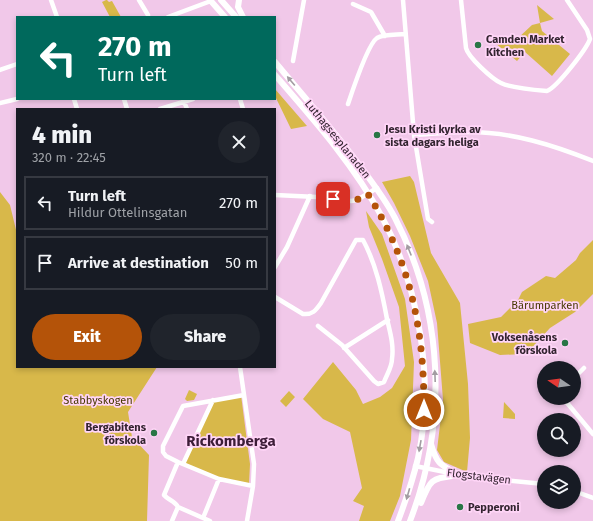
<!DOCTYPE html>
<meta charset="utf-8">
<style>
body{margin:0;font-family:"Fira Sans",sans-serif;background:#20242c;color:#f1f3f6;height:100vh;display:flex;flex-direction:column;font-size:15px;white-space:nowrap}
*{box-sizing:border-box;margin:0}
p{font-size:13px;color:#9ea1a6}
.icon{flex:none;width:22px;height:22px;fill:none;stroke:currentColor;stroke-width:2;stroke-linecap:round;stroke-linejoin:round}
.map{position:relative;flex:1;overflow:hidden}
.side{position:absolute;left:16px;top:108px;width:260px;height:260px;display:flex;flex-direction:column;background:#171b24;border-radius:0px;box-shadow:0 2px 6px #0003}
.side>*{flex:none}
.banner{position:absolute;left:16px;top:16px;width:260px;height:84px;border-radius:0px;box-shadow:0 2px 6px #0003;background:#00695c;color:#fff;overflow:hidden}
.needle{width:26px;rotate:283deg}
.tools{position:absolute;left:537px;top:361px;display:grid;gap:8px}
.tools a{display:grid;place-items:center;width:44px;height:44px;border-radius:50%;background:#171b24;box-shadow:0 2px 6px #0003;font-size:20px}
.pin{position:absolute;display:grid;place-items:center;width:34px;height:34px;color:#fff;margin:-17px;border-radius:8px;box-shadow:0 2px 6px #0006}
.me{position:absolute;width:44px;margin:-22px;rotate:0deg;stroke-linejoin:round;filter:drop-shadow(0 0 3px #0008)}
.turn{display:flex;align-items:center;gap:14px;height:84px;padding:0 16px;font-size:18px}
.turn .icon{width:52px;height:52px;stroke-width:2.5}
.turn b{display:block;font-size:28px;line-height:34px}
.round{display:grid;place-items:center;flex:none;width:42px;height:42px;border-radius:21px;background:#20242c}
.overview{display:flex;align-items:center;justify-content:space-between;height:68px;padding:0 16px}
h1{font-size:24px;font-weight:800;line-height:30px}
.primary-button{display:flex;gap:8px;margin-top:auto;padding:8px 16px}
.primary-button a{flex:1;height:46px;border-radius:24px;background:#b45309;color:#fff;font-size:16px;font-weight:800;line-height:46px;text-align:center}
.primary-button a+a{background:#20242c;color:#f1f3f6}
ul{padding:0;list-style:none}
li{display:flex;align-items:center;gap:12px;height:54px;margin:0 8px 6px;padding:0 8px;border:2px solid #363941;border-radius:0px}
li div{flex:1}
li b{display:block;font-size:15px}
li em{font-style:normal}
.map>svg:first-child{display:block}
.green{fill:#d8b84a}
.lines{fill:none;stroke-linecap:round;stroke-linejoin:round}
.street{stroke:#fff;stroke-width:4.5}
.secondary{stroke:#fff;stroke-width:6}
.oneway{fill:#a39ca2}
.route{stroke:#b45309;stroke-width:7;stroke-dasharray:0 12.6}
.poi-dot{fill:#297646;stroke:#ffd5f7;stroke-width:1.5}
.labels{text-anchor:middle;stroke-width:3.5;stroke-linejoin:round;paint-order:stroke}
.poi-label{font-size:11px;font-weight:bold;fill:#332430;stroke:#ffd5f7;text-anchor:start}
.street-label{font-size:11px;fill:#332430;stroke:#ffd5f7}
.park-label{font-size:11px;fill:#483902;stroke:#ffd5f7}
.district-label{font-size:15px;font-weight:bold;fill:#3d1d38;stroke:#ffd5f7}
</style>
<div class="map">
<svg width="593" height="521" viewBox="0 0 593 521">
<rect width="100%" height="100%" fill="#f1c8e9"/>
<path class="green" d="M106 0H107L109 2 112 1 121 17H110L102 2Z
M537 5 554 19 540 23 542 31 570 54 552 76 525 52 517 61 495 43 498 39H517L532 25 540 23Z
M275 89 307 126 291 129 275 96Z
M410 176 414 182 431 253 460 303 468 384 470 438 467 472 444 462 437 450 443 400 437 323 428 281 410 236 394 203 382 182Z
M0 192 10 205 17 234V367H157L128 412 132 437 149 455 147 521H0Z
M366 211 382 234 405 299 414 362 411 440 400 496 390 521H359L364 506 353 501 362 488 350 432 323 419 303 399 333 362 356 390 363 404 380 397 392 388 405 366 399 307 382 259 369 227Z
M593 240V294L575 312 550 328 526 354 500 355 470 343 468 324 501 317 518 300 522 292 546 276 555 278 576 260 580 253Z
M189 390 197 394 194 400 187 401 185 399Z
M289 391 295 397 286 407 280 401Z
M241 395 250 464 249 485 219 479 183 464 213 400Z
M504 402 515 414V419L503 418Z"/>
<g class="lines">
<path class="street" d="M51 0 57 17
M139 0 148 15
M403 0 414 135 428 219 432 222
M461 0 466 48C468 57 492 79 501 83 511 88 535 90 547 91 557 87 586 50 590 39L587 30 567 0
M353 4 371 12 385 36
M168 17 211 1
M293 61 304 0
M0 70 17 64
M74 99 77 109
M124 99 127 109
M183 99 187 109
M240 99 243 109
M0 103 17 99
M348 104C352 92 368 44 377 38 384 34 397 35 405 34
M160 109 193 99
M414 135C432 134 450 132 469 132 512 132 553 145 593 161
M275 195 317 197 351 201 357 200 377 188
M275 267 287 247 310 196
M275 297 303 314C313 315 316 310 321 303L356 240H363C376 264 382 292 387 319 390 332 394 345 392 359 392 367 387 374 384 382L378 384 374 381 342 345 318 326
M344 348 388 320
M240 367 254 464 253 486 247 521
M574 378 584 368
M244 395 183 406 163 446V452L166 456 178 462 219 479 253 486
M563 398 593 434
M183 464 213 400
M415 466 470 477 544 484
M574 491 593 498
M178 507 210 521
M203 518 219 479
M172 521 178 507C175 501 168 500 164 495L178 462"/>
<path class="secondary" d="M210 0 225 17
M221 0 236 17
M239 0 238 7 243 17
M275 62C305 98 336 133 363 170 375 186 386 201 395 218 444 313 448 422 410 521
M275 75C314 120 354 165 382 217 419 286 435 381 418 458 413 479 406 500 398 521
M431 444C437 465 441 465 459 475
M421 503C431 477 432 479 459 475"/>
</g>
<defs><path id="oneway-solid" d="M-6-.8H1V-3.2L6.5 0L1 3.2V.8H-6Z"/></defs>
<g class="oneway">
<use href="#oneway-solid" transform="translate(291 81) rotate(-130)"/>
<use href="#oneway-solid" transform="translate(409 250) rotate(-112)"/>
<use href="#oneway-solid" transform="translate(435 376) rotate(-92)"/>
<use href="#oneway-solid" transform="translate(420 446) rotate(100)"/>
<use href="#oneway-solid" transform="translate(408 494) rotate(106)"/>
</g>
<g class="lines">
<path class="route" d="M333 199C350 201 353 203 368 194 411 263 424 329 424 410"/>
</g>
<g class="poi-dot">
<circle cx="478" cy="45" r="4"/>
<circle cx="377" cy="135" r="4"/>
<circle cx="565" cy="343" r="4"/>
<circle cx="154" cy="433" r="4"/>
<circle cx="460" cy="507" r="4"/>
</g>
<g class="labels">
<g class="poi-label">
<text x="486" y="43">Camden Market<tspan x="486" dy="13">Kitchen</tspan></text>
<text x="385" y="133">Jesu Kristi kyrka av<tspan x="385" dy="13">sista dagars heliga</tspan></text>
<text x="557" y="341" text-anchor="end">Voksenåsens<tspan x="557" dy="13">förskola</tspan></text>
<text x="146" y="431" text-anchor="end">Bergabitens<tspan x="146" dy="13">förskola</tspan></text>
<text x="468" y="511">Pepperoni</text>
</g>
<g class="street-label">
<text transform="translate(338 139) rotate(51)" y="4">Luthagsesplanaden</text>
<text transform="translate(479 476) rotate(7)" y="4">Flogstavägen</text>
</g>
<g class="park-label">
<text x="545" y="309">Bärumparken</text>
<text x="98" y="404">Stabbyskogen</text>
</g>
<g class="district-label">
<text x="231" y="446">Rickomberga</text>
</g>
</g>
</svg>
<div class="tools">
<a><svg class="needle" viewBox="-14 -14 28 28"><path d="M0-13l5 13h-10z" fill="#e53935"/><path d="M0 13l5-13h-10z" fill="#9ea1a6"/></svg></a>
<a><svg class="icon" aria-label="search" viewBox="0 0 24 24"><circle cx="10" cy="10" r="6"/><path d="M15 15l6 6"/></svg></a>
<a><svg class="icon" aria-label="layers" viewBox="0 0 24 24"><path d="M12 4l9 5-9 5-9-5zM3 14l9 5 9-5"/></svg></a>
</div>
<div class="pin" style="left:333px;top:199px;background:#d93025"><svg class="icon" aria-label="arrive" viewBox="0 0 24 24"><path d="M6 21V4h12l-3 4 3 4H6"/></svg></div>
<svg class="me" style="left:424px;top:410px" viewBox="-20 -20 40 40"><circle r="17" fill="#b45309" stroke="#fff" stroke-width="3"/><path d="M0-11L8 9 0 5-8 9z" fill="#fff"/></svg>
<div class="banner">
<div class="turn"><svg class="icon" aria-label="left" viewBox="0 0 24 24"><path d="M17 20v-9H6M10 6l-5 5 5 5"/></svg><div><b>270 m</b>Turn left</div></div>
</div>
<section class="side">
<div class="overview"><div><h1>4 min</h1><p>320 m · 22:45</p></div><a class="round"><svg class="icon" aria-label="close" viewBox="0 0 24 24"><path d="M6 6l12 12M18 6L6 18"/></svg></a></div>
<ul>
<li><svg class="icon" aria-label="left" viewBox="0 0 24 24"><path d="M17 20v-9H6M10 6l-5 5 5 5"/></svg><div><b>Turn left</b><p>Hildur Ottelinsgatan</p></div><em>270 m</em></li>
<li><svg class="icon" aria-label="arrive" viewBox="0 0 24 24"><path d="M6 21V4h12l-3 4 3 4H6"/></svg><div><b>Arrive at destination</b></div><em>50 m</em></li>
</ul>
<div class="primary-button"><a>Exit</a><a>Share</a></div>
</section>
</div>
